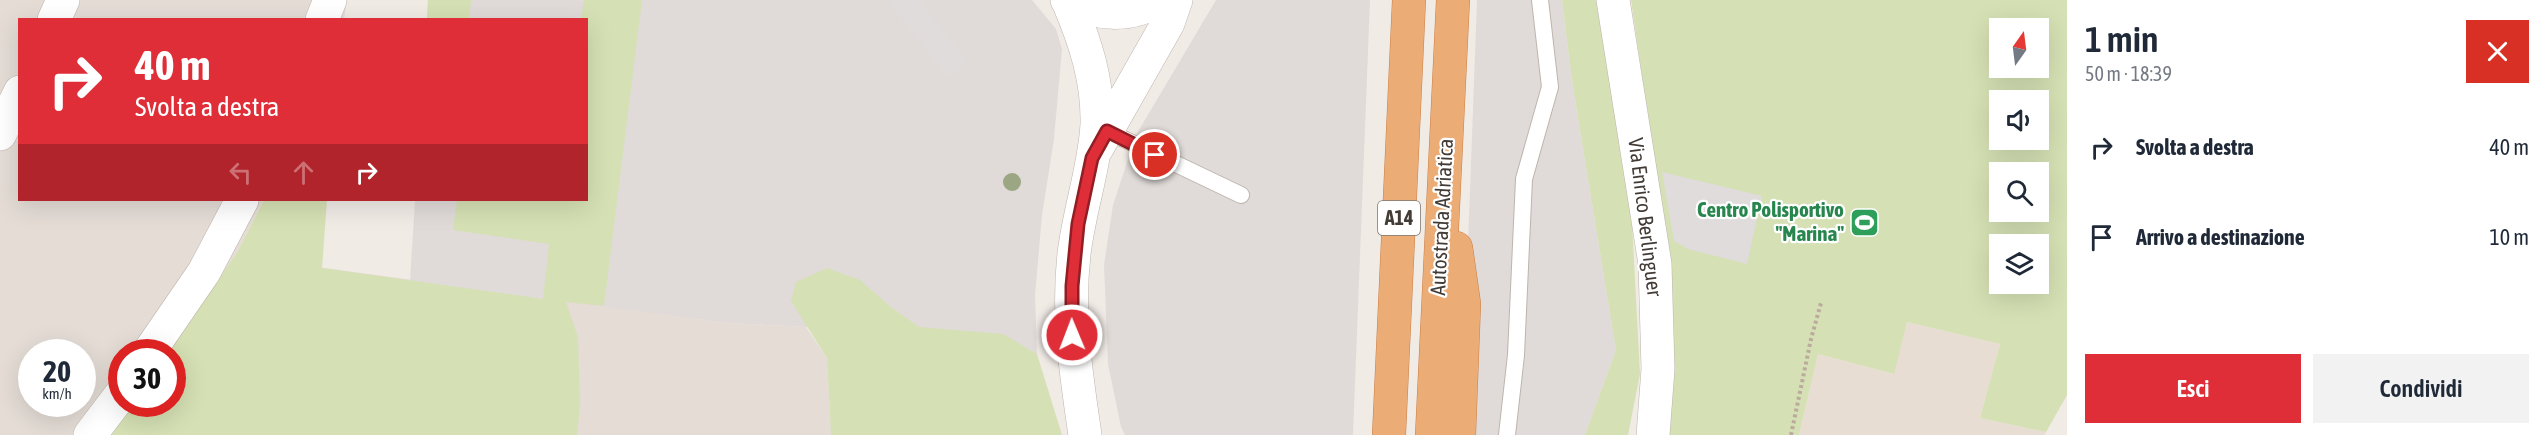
<!DOCTYPE html>
<html lang="it">
<meta charset="utf-8">
<style>
body{margin:0;font-family:"Asap Condensed",sans-serif;background:#f2f2f3;color:#1f2937;height:100vh;display:flex;flex-direction:column;font-size:22px;white-space:nowrap}
*{box-sizing:border-box;margin:0}
p{font-size:20px;color:#747a83}
.icon{flex:none;width:33px;height:33px;fill:none;stroke:currentColor;stroke-width:2;stroke-linecap:round;stroke-linejoin:round}
.map{position:relative;flex:1;overflow:hidden}
.drawer{display:flex;flex-direction:column;background:#fff;width:480px}
.drawer>*{flex:none}
.guide{position:absolute;left:18px;top:18px;width:570px;height:183px;border-radius:0px;box-shadow:0 6px 24px #0002;background:#df2e38;color:#fff;overflow:hidden}
.needle{width:39px;rotate:14deg}
.tools{position:absolute;left:1989px;top:18px;display:grid;gap:12px}
.tools a{display:grid;place-items:center;width:60px;height:60px;border-radius:0px;background:#fff;box-shadow:0 6px 24px #0002;font-size:30px}
.speed{position:absolute;left:18px;top:339px;display:flex;gap:12px;font-size:30px;font-weight:700;text-align:center}
.speed>*{display:grid;place-content:center;width:78px;height:78px;border-radius:50%;background:#fff;box-shadow:0 6px 24px #0002;line-height:1}
.speed small{font-size:15px;font-weight:400}
.speed .limit{border:9px solid #d22;background:#fff;color:#111}
.pin{position:absolute;display:grid;place-items:center;width:51px;height:51px;color:#fff;margin:-26px;border:3px solid #fff;border-radius:50%;box-shadow:0 2px 6px #0007}
.me{position:absolute;width:66px;margin:-33px;rotate:359deg;stroke-linejoin:round;filter:drop-shadow(0 0 4px #0008)}
.turn{display:flex;align-items:center;gap:21px;height:126px;padding:0 18px;font-size:27px}
.turn .icon{width:78px;height:78px;stroke-width:2.5}
.turn b{display:block;font-size:42px;line-height:51px}
.lanes{display:flex;align-items:center;height:57px;padding:0 18px;background:#0003;justify-content:center;gap:30px;direction:ltr}
.lanes .off{opacity:.35}
.round{display:grid;place-items:center;flex:none;width:63px;height:63px;border-radius:0px;background:#f2f2f3}
.headline{display:flex;align-items:center;justify-content:space-between;height:102px;padding:0 18px}
h1{font-size:36px;font-weight:600;line-height:45px}
.button{display:flex;gap:12px;margin-top:auto;padding:12px 18px}
.button a{flex:1;height:69px;border-radius:0px;background:#df2e38;color:#fff;font-size:24px;font-weight:600;line-height:69px;text-align:center}
.button a+a{background:#f2f2f3;color:#1f2937}
ul{padding:0;list-style:none}
li{display:flex;align-items:center;gap:18px;height:90px;padding:0 18px}
li div{flex:1}
li b{display:block;font-size:22px}
li em{font-style:normal}
main{display:flex;flex:1;min-height:0}
.map>svg:first-child{display:block}
.residential{fill:#e4dcd5;fill-rule:evenodd}
.industrial{fill:#e0dbd8}
.education{fill:#e8ddd2}
.green{fill:#d5e0b4;fill-rule:evenodd}
.parking{fill:#dfdcdb}
.lines{fill:none;stroke-linecap:round;stroke-linejoin:round}
.service-casing{stroke:#beb4ad;stroke-width:18}
.minor-casing{stroke:#beb4ad;stroke-width:34}
.motorway-casing{stroke:#ca7f47;stroke-width:34}
.path{stroke:#bbaa9d;stroke-width:4;stroke-dasharray:3 3;stroke-linecap:butt}
.service{stroke:#fff;stroke-width:16}
.minor{stroke:#fff;stroke-width:33}
.motorway{stroke:#ecac76;stroke-width:33}
.tree{fill:#9ba682}
.route-casing{stroke:#911e24;stroke-width:15}
.route{stroke:#df2e38;stroke-width:10}
.labels{text-anchor:middle;stroke-width:4.5;stroke-linejoin:round;paint-order:stroke}
.shield{fill:#fff;stroke:#7b7672;stroke-width:1.5}
.shield-label{font-size:20px;font-weight:bold;fill:#433b36}
.leisure-label{font-size:21px;font-weight:bold;fill:#27864d;stroke:#fff;text-anchor:end}
.street-label{font-size:21px;fill:#433b36;stroke:#fff}
</style>
<main>
<div class="map">
<svg width="2067" height="435" viewBox="0 0 2067 435">
<rect width="100%" height="100%" fill="#f1ebe6"/>
<path class="residential" d="M0 0H347L344 19 20 20V200H264L238 251 168 352H122V404L110 435H0ZM32 352H82V404H32Z
M266 260 727 323 806 327 827 358 831 435H253Z"/>
<path class="industrial" d="M428 0H1032L1056 29 1062 49 1054 139 1042 215 1035 295 1037 354 806 327 727 323 410 281 415 200H586V20L427 19Z
M1216 0H1370L1353 435H1125L1121 427 1108 364 1104 265 1113 205 1136 135Z
M1477 0H1562L1572 81 1616 350 1585 435H1461Z"/>
<path class="education" d="M1907 322 2000 344 1980 418 2046 432 2044 435H1799L1818 354 1893 374Z"/>
<path class="green" d="M428 0H471L469 19H427Z
M584 0H642L604 306 566 302 578 337 580 405 577 435H110L132 404H172V352H168L238 251 264 200H327L322 268 543 299 549 244 453 230 457 200H586V20L581 19Z
M1562 0H1596L1631 204 1640 374 1628 435H1585L1616 350 1572 81Z
M1631 0H2067V395L2046 432 1980 418 2000 344 1907 322 1894 374 1818 354 1799 435H1662L1665 232ZM2000 28H2038V68H2000ZM2000 100H2038V140H2000ZM2000 172H2038V212H2000ZM2000 244H2038V284H2000Z
M827 268 860 280 891 307 919 327 1003 334 1037 354 1062 435H831L827 358 791 301 796 282Z"/>
<path class="parking" d="M887 0H919L968 62 948 78Z
M1662 172 1762 196 1747 264 1688 249 1674 241Z"/>
<g class="lines">
<defs>
<path id="service" d="M1107 131 1241 195
M1507 435 1516 355 1524 179 1550 87 1540 0"/>
<path id="minor" d="M1067 0C1095 15 1130 18 1158 0
M1613 0 1655 264 1658 369 1653 435
M1068 1C1085 41 1098 80 1097 124 1095 166 1079 211 1074 254 1067 315 1076 374 1085 435
M54 20 63 0
M322 20 330 0
M0 134 20 92
M1097 148 1168 23 1176 0
M149 352 204 272 242 200
M90 435 122 393"/>
<path id="motorway" d="M1456 248 1464 304 1459 435
M1389 435 1409 0
M1432 435 1453 0"/>
</defs>
<use href="#service" class="service-casing"/>
<use href="#minor" class="minor-casing"/>
<use href="#motorway" class="motorway-casing"/>
<path class="path" d="M1791 435 1811 339 1821 303"/>
<use href="#service" class="service"/>
<use href="#minor" class="minor"/>
<use href="#motorway" class="motorway"/>
</g>
<circle class="tree" cx="1012" cy="182" r="9"/>
<g class="lines">
<defs>
<path id="route" d="M1072 335V286L1078 224 1092 158 1107 131 1155 155"/>
</defs>
<use href="#route" class="route-casing"/>
<use href="#route" class="route"/>
</g>
<defs>
<symbol id="stadium-square" viewBox="-11 -11 22 22"><rect x="-9" y="-9" width="18" height="18" rx="4" fill="#2e9e5b" stroke="#fff"/><path d="M0-5a6.5 5 0 1 0 0 10a6.5 5 0 1 0 0-10ZM-3.5-1.8h7v3.6h-7Z" fill="#fff"/></symbol>
</defs>
<g fill-rule="evenodd">
<use href="#stadium-square" x="1848" y="206" width="33" height="33"/>
</g>
<g class="labels">
<rect class="shield" x="1378" y="201" width="42" height="34" rx="4.5"/>
<g class="shield-label">
<text x="1399" y="225">A14</text>
</g>
<g class="leisure-label">
<text x="1844" y="217">Centro Polisportivo<tspan x="1844" dy="24">"Marina"</tspan></text>
</g>
<g class="street-label">
<text transform="translate(1442 217) rotate(-87)" y="7">Autostrada Adriatica</text>
<text transform="translate(1645 217) rotate(83)" y="7">Via Enrico Berlinguer</text>
</g>
</g>
</svg>
<div class="tools">
<a><svg class="needle" viewBox="-14 -14 28 28"><path d="M0-13l5 13h-10z" fill="#e53935"/><path d="M0 13l5-13h-10z" fill="#747a83"/></svg></a>
<a><svg class="icon" aria-label="sound" viewBox="0 0 24 24"><path d="M4 9h4l5-4v14l-5-4H4zM17 9q2 3 0 6"/></svg></a>
<a><svg class="icon" aria-label="search" viewBox="0 0 24 24"><circle cx="10" cy="10" r="6"/><path d="M15 15l6 6"/></svg></a>
<a><svg class="icon" aria-label="layers" viewBox="0 0 24 24"><path d="M12 4l9 5-9 5-9-5zM3 14l9 5 9-5"/></svg></a>
</div>
<div class="speed"><div>20<small>km/h</small></div><div class="limit">30</div></div>
<div class="pin" style="left:1155px;top:155px;background:#d93025"><svg class="icon" aria-label="arrive" viewBox="0 0 24 24"><path d="M6 21V4h12l-3 4 3 4H6"/></svg></div>
<svg class="me" style="left:1072px;top:335px" viewBox="-20 -20 40 40"><circle r="17" fill="#df2e38" stroke="#fff" stroke-width="3"/><path d="M0-11L8 9 0 5-8 9z" fill="#fff"/></svg>
<div class="guide">
<div class="turn"><svg class="icon" aria-label="right" viewBox="0 0 24 24"><path d="M7 20v-9h11M14 6l5 5-5 5"/></svg><div><b>40 m</b>Svolta a destra</div></div>
<div class="lanes"><svg class="icon off" aria-label="left" viewBox="0 0 24 24"><path d="M17 20v-9H6M10 6l-5 5 5 5"/></svg><svg class="icon off" aria-label="ahead" viewBox="0 0 24 24"><path d="M12 20V5M6 11l6-6 6 6"/></svg><svg class="icon" aria-label="right" viewBox="0 0 24 24"><path d="M7 20v-9h11M14 6l5 5-5 5"/></svg></div>
</div>
</div>
<section class="drawer">
<div class="headline"><div><h1>1 min</h1><p>50 m · 18:39</p></div><a class="round" style="background:#d93025;color:#fff"><svg class="icon" aria-label="close" viewBox="0 0 24 24"><path d="M6 6l12 12M18 6L6 18"/></svg></a></div>
<ul>
<li><svg class="icon" aria-label="right" viewBox="0 0 24 24"><path d="M7 20v-9h11M14 6l5 5-5 5"/></svg><div><b>Svolta a destra</b></div><em>40 m</em></li>
<li><svg class="icon" aria-label="arrive" viewBox="0 0 24 24"><path d="M6 21V4h12l-3 4 3 4H6"/></svg><div><b>Arrivo a destinazione</b></div><em>10 m</em></li>
</ul>
<div class="button"><a>Esci</a><a>Condividi</a></div>
</section>
</main>
